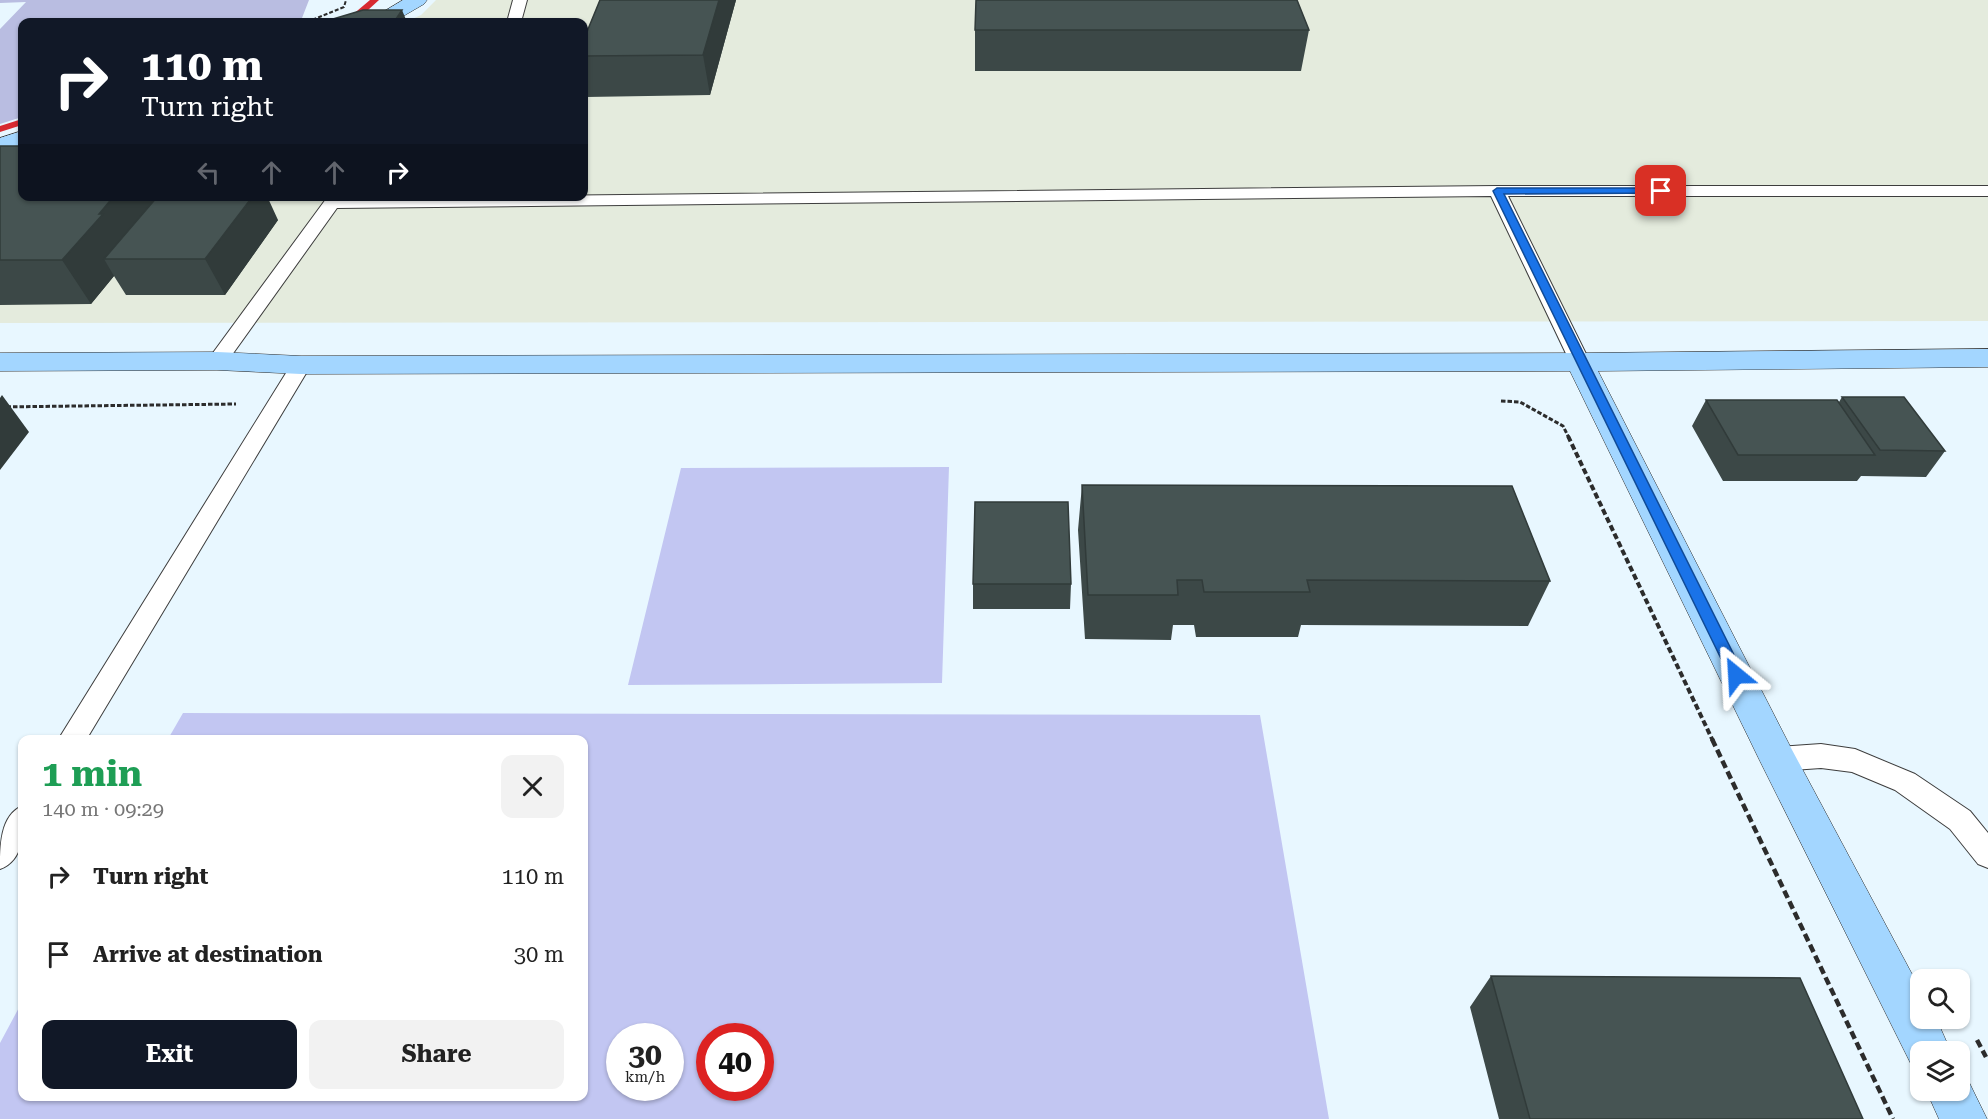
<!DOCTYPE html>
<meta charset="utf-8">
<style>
body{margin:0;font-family:"Roboto Serif",serif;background:#f2f2f2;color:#222;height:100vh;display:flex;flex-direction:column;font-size:22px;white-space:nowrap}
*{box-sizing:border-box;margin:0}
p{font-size:20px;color:#767676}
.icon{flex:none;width:33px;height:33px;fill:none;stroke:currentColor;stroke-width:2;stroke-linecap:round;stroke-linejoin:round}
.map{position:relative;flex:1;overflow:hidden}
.drawer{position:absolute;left:18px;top:735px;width:570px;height:366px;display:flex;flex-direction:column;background:#fff;border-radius:12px;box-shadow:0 2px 4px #0004}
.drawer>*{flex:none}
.hud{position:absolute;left:18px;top:18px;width:570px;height:183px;border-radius:12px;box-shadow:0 2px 4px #0004;background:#111827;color:#fff;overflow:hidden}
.fabs{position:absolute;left:1910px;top:969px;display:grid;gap:12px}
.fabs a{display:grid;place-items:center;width:60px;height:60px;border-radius:12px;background:#fff;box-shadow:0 2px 4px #0004;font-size:30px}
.speed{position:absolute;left:606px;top:1023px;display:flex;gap:12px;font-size:30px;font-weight:700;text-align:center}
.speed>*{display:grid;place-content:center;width:78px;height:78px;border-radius:50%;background:#fff;box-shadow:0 2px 4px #0004;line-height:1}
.speed small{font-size:15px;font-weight:400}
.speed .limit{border:9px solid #d22;background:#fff;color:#111}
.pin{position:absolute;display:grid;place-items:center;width:51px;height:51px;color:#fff;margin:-26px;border-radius:12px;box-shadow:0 3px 9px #0006}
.me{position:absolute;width:66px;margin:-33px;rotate:333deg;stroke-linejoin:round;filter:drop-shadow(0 0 4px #0008)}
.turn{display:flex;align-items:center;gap:21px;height:126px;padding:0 24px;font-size:27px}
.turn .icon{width:78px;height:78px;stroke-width:2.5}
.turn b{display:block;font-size:42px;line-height:51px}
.lanes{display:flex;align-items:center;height:57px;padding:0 24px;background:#0003;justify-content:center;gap:30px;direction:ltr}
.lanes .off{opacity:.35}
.round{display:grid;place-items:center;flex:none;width:63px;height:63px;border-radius:12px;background:#f2f2f2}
.head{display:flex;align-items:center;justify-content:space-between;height:102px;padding:0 24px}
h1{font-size:36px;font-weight:700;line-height:45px;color:#1e9e55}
.cta{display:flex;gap:12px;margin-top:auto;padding:12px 24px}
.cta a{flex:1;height:69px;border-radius:12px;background:#111827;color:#fff;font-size:24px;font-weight:700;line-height:69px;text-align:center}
.cta a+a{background:#f2f2f2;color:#222}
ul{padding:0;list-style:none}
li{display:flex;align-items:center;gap:18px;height:78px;padding:0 24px}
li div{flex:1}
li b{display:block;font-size:22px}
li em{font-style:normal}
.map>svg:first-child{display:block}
.industrial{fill:#e4ebdd}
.cemetery{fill:#b9bde1}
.pitch{fill:#c2c6f2;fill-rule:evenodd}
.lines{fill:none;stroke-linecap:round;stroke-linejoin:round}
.stream{fill:#d72a31;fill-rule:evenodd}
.lane-casing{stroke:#3d3d3d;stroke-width:2}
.secondary-casing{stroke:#2c2c2c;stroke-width:1}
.path-far3{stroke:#2c2c2c;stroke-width:2;stroke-dasharray:4 2;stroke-linecap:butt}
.path-far2{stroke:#2c2c2c;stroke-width:3;stroke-dasharray:4.5 2;stroke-linecap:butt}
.path-far1{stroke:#2c2c2c;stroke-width:4;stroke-dasharray:6 3;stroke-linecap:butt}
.path{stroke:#2c2c2c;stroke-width:4.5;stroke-dasharray:8 4;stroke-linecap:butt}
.lane{fill:#fff;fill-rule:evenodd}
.secondary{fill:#a3d6ff;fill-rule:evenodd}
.wall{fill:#3c4847}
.shaded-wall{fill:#313b3a}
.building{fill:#465453;stroke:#313b3a;stroke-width:1.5}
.route{fill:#1a73e8;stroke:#114b97;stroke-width:1.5}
</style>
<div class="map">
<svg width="1988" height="1119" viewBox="0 0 1988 1119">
<rect width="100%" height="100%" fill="#e8f7ff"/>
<path class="industrial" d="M436 0H1988V321L0 323V157L22 196H584V22H406L421 15Z"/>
<path class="cemetery" d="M0 0H309L302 18 290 22H22V117L0 124V29L26 2 0 3Z"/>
<path class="pitch" d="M949 467 942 683 628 685 681 468Z
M183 713 1260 715 1329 1119H0V1043L22 1002V1096H584V740L168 739ZM620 1036H670V1088H620ZM710 1036H760V1088H710Z"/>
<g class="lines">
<path class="stream" d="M370 0H379L357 20 337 22 351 16Z
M22 119V125L0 132V126Z"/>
<defs>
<path id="lane" d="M513 0H527L521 22H507Z
M1497 186H1988V196H1508L1590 362 1587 367 1580 368 1573 367 1570 362 1491 196 337 208 224 366 217 367 210 366 207 361 326 199 332 198Z
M301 359 308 360 311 365 86 740H58L291 365 294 360Z
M1821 744 1855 749 1915 774 1970 811 1988 833V868L1978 864 1950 829 1895 790 1852 772 1821 768 1778 771 1768 767 1764 759 1768 751 1778 747Z
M22 806C24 829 25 860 0 869 0 846 0 816 22 806Z"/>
<path id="secondary" d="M403 0H427L424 4 393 22H370L373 18Z
M22 131V145L0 152V138Z
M1988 349V367L1598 371 1791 748 1920 989V1018H1936L1951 1052H1920V1071L1913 1068 1759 759 1570 371 301 374 217 370 0 371V353L217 352 301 356 1580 353Z
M1959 1071 1965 1074 1987 1119H1939L1926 1090H1959Z"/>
</defs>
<use href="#lane" class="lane-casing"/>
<use href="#secondary" class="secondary-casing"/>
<path class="path-far3" d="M307 22 344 7 346 0"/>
<path class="path-far2" d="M1501 401 1520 402 1563 426 1569 438
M0 407 236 404"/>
<path class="path-far1" d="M1568 436 1713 741"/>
<path class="path" d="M1712 739 1893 1119
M1977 1040 1986 1057"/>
<use href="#lane" class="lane"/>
<use href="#secondary" class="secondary"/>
</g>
<path class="wall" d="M600 0H736L710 95 586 97 584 87V39Z
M975 30H1309L1301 71H975Z
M0 146 278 220 225 295H126L114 276 91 304 0 305Z
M1842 397 1945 451 1926 477 1861 476 1857 481H1723L1692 426 1706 400 1839 402Z
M1082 485 1550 581 1528 626 1301 625 1298 637H1196L1194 625H1173L1171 640 1085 639 1078 530Z
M973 584H1071L1070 609H973Z
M1491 976 1863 1119H1499L1470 1007Z"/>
<path class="shaded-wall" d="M719 0H736L710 95 703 55Z
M402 10 407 22H394Z
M114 196H175L104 259 114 276 91 304 62 260 99 214Z
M253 196H267L278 220 225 295 205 259Z
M2 395 29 432 0 470V398Z"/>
<path class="building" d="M600 0H719L703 55 584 56V39Z
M976 0H1297L1309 30H975Z
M363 10H402L394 22H323Z
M0 146H22V196H114L99 214H103L62 260H0Z
M158 196H253L205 259H104Z
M1842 397H1904L1945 451 1880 450Z
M1706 400H1837L1875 455H1738Z
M1082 485 1512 486 1550 581 1307 580 1310 592H1204L1202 580H1177L1178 595H1088Z
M975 502H1068L1071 584H973Z
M1491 976 1800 978 1863 1119H1530Z"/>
<path class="route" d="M1661 188 1666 191 1664 193 1504 194 1744 675 1741 679H1731L1729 675 1493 191 1497 188Z"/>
</svg>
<div class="fabs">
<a><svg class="icon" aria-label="search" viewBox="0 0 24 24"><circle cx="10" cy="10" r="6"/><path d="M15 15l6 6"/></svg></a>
<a><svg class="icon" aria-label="layers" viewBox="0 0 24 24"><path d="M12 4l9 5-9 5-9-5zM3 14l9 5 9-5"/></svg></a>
</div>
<div class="speed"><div>30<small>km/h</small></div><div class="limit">40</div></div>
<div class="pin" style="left:1661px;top:191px;background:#d93025"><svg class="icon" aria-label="arrive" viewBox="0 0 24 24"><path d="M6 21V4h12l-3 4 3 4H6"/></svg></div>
<svg class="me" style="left:1736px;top:675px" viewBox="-20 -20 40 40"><path d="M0-17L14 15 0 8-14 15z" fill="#1a73e8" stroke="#fff" stroke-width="4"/></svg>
<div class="hud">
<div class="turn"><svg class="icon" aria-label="right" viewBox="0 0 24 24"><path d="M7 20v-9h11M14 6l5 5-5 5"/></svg><div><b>110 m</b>Turn right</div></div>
<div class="lanes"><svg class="icon off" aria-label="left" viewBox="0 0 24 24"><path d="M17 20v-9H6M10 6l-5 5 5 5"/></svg><svg class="icon off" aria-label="ahead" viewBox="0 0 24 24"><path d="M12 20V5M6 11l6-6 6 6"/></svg><svg class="icon off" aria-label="ahead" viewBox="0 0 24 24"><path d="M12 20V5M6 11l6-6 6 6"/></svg><svg class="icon" aria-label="right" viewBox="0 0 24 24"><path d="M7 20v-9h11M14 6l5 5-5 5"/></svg></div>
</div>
<section class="drawer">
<div class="head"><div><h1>1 min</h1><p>140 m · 09:29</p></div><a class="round"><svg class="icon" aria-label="close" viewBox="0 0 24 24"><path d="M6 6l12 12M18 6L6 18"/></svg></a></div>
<ul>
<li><svg class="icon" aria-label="right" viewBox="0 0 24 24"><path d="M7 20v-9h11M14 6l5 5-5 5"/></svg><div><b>Turn right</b></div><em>110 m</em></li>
<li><svg class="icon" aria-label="arrive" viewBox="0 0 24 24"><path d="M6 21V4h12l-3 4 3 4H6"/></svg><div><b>Arrive at destination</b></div><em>30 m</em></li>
</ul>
<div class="cta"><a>Exit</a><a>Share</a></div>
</section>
</div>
